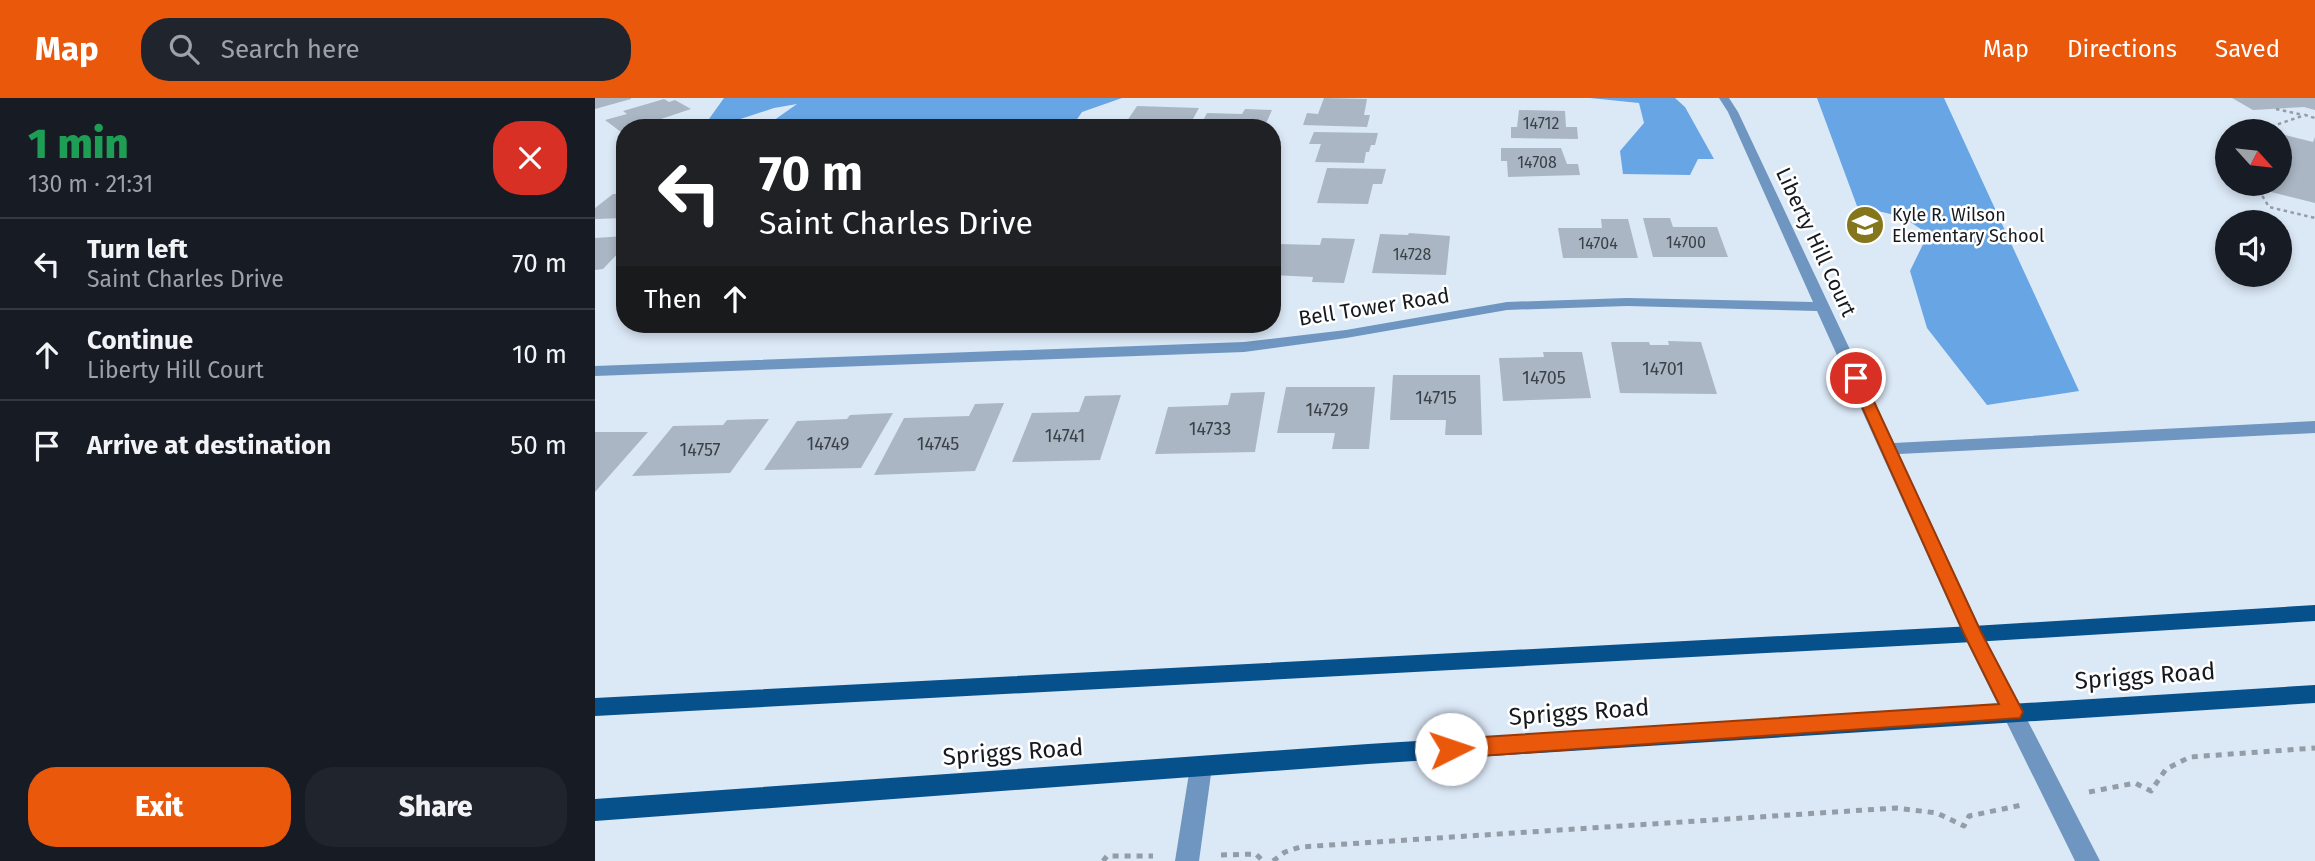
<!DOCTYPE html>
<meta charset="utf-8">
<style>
body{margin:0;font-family:"Fira Sans",sans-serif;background:#20242c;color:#f1f3f6;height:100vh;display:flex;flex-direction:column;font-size:26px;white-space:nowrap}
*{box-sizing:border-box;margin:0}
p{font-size:23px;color:#9ea1a6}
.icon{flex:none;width:38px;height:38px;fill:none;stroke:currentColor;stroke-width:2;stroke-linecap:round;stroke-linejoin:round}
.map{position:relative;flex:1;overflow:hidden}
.sheet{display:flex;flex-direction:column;background:#171b24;width:595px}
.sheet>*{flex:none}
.banner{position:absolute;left:21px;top:21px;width:665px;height:214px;border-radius:28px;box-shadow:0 4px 10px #0003;background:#202124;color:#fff;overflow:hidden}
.needle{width:46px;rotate:117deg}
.tools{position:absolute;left:1620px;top:21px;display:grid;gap:14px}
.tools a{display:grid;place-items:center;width:77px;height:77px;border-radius:50%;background:#171b24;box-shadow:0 4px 10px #0003;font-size:35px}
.pin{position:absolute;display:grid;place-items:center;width:60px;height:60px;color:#fff;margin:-30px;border:4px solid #fff;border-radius:50%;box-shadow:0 2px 7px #0007}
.me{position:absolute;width:77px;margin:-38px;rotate:86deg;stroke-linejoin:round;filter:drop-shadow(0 0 5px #0008)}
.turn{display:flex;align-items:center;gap:24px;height:147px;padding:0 28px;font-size:32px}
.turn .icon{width:91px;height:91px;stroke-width:2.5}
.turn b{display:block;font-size:49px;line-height:60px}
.then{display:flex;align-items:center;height:66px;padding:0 28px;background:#0003;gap:14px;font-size:26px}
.round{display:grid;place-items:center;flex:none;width:74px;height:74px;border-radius:28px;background:#20242c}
.overview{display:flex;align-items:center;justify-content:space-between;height:119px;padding:0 28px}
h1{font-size:42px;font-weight:800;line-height:52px;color:#1e9e55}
.primary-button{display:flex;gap:14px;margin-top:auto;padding:14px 28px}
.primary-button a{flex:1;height:80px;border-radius:28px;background:#ea580c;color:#fff;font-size:28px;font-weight:800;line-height:80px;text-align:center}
.primary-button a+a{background:#20242c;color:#f1f3f6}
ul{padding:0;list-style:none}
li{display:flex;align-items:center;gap:21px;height:91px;padding:0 28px;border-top:2px solid #363941}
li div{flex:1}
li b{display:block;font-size:26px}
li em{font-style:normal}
header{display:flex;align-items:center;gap:42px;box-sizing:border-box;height:98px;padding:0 35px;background:#ea580c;color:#fff}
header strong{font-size:33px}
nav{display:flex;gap:38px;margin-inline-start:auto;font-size:24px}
.search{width:490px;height:63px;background:#20242c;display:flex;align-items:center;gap:18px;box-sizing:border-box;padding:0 24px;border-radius:28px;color:#9ea1a6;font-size:26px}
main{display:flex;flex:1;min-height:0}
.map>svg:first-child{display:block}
.forest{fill:#67a5e4}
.building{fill:#aab6c4}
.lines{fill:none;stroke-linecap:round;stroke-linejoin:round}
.path-far1{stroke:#939da7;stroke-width:2.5;stroke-dasharray:3.5 3.5;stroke-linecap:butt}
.path{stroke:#939da7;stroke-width:5;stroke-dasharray:6 6;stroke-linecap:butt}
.minor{fill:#6e96c1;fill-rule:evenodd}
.major{fill:#06508c;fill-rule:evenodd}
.route{fill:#ea580c;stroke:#983908;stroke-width:2}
.labels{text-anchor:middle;stroke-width:5;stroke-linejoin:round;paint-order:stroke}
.far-number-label{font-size:16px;fill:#3b4148}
.far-poi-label{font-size:18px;fill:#161a1f;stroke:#fff;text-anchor:start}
.number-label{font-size:18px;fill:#3b4148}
.street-label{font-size:21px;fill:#161a1f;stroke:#fff}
.near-street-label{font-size:24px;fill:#161a1f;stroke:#fff}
</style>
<header>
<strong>Map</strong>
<div class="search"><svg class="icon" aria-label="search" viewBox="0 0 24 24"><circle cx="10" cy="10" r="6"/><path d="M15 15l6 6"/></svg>Search here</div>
<nav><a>Map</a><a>Directions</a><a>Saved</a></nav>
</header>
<main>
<section class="sheet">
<div class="overview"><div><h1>1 min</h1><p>130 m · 21:31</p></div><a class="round" style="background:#d93025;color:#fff"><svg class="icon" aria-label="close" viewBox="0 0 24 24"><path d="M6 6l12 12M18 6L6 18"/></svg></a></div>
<ul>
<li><svg class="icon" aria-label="left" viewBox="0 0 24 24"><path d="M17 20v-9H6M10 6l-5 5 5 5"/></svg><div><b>Turn left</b><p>Saint Charles Drive</p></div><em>70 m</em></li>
<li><svg class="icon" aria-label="ahead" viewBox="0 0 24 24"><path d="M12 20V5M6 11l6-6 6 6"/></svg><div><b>Continue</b><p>Liberty Hill Court</p></div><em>10 m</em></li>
<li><svg class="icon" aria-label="arrive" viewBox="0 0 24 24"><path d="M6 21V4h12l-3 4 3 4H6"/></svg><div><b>Arrive at destination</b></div><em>50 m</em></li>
</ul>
<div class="primary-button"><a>Exit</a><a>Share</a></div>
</section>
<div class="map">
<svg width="1720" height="763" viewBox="0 0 1720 763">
<rect width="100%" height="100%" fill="#dbe8f6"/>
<path class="forest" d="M129 0H527L487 14 476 30H168L202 6 179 10 118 30H81L114 21Z
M995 0H1080L1090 9 1119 61H1103L1095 77 1028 76 1025 53 1049 25 1044 5Z
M1222 0H1349L1484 293 1392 307 1332 230 1315 173 1333 136 1308 119 1262 108Z"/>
<path class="building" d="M0 0H36V1L0 11Z
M729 0 772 1 769 17H775L772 29 708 27 712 15 723 16Z
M1637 0H1720V12L1709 9 1658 12Z
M69 1 74 4 80 2 96 11 39 30H30L26 34 10 22 32 16 28 13Z
M542 8 604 10 593 30 528 29Z
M650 11 677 12 669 30H604L612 15 647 16Z
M924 12 970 13 971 29H982L983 41 916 40V29H922Z
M719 34 783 35 780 47H776L774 54H771L769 65 720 64 726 46H714Z
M1690 37 1718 44 1720 39V105L1676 94 1678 86H1685V57Z
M906 50H966L972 66H983L985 77 913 79 912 63H906Z
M732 70 791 71 787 86H778L773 106 722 105Z
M18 96H30V120L0 121V110Z
M1048 120H1075L1078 129H1122L1133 159H1058Z
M1006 121H1033L1043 160H968L963 130H1007Z
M814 135 855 138 851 177 777 175 785 136 813 137Z
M30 138V148L8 171 0 172V140Z
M727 140 760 141 749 185 717 184 718 179 677 177V159L682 146 725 147Z
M1073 243 1106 244 1122 296 1025 295 1016 244H1054L1055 247H1074Z
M948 254H987L996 300 908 303 904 260 949 259Z
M798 277H885L887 337H850L851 322H795Z
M691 289H780L774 351H737L740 335H682Z
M670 294 660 354 560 356 573 309 633 307 636 295Z
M526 297 505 362 417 364 437 315 484 314 490 298Z
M409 305 380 373 279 377 309 320 374 318 380 306Z
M298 315 266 370 169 372 202 323 252 321 255 317Z
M174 321 135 375 37 378 78 328 128 327 132 322Z
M0 334H53L0 394Z"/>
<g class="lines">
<path class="path-far1" d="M1681 11 1708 17
M1663 33 1710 17 1720 20
M1660 86 1674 109 1720 120"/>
<path class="path" d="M1494 694 1540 685 1556 693 1571 671 1595 659 1720 650
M626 757 661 756 668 763
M508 763 512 758H558
M678 763 690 754 705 749 1301 710 1342 715 1369 728 1374 718 1427 707"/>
<path class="minor" d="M1124 0H1134L1143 14 1299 345 1720 323V335L1304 356 1387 534 1505 763H1480L1368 536 1222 213 1032 208 912 212 751 240 649 254 0 278V268L649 244 751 232 912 204 1032 200 1218 204 1133 14Z
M606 659 614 662 617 669 604 763H580L595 669 598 662Z"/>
<path class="major" d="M1720 507V523L1378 544 0 618V600L1378 528Z
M1720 587V605L773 666 0 723V701L773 646Z"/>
</g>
<path class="route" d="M1261 276 1268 280 1386 534 1425 608 1428 614 1425 620 856 660 849 657 846 651 849 644 856 641 1404 606 1369 536 1254 280Z"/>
<defs>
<symbol id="school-disc" viewBox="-11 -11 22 22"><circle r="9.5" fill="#84761a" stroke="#fff"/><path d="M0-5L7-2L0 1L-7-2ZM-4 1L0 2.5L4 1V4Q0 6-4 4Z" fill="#fff"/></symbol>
</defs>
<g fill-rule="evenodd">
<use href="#school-disc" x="1248" y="105" width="44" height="44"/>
</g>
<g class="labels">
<g class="far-number-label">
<text x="946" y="31">14712</text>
<text x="942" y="70">14708</text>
<text x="1091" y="150">14700</text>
<text x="1003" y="151">14704</text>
<text x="817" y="162">14728</text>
</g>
<g class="far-poi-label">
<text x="1297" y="123">Kyle R. Wilson<tspan x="1297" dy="21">Elementary School</tspan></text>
</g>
<g class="number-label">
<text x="1068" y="277">14701</text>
<text x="949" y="286">14705</text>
<text x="841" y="306">14715</text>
<text x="732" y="318">14729</text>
<text x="615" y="337">14733</text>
<text x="470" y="344">14741</text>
<text x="233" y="352">14749</text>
<text x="343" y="352">14745</text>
<text x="105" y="358">14757</text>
</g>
<g class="street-label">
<text transform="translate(1221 144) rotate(65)" y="7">Liberty Hill Court</text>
<text transform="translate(779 209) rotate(-9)" y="7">Bell Tower Road</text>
</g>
<g class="near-street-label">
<text transform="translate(1550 578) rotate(-4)" y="8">Spriggs Road</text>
<text transform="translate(984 614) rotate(-4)" y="8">Spriggs Road</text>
<text transform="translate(418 654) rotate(-4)" y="8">Spriggs Road</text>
</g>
</g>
</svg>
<div class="tools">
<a><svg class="needle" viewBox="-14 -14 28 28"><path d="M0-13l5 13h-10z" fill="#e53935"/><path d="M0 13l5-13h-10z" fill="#9ea1a6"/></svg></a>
<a><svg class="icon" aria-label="sound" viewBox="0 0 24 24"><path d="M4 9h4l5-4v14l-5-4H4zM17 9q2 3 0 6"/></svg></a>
</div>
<div class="pin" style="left:1261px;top:280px;background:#d93025"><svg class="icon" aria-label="arrive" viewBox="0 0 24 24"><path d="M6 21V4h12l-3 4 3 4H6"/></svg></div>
<svg class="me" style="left:856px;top:651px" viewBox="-20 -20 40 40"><circle r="19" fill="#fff"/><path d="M0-13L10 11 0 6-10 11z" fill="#ea580c"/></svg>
<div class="banner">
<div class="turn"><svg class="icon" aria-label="left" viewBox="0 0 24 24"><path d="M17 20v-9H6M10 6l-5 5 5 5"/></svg><div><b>70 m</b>Saint Charles Drive</div></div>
<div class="then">Then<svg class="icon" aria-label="ahead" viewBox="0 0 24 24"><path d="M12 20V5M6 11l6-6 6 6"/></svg></div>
</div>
</div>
</main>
